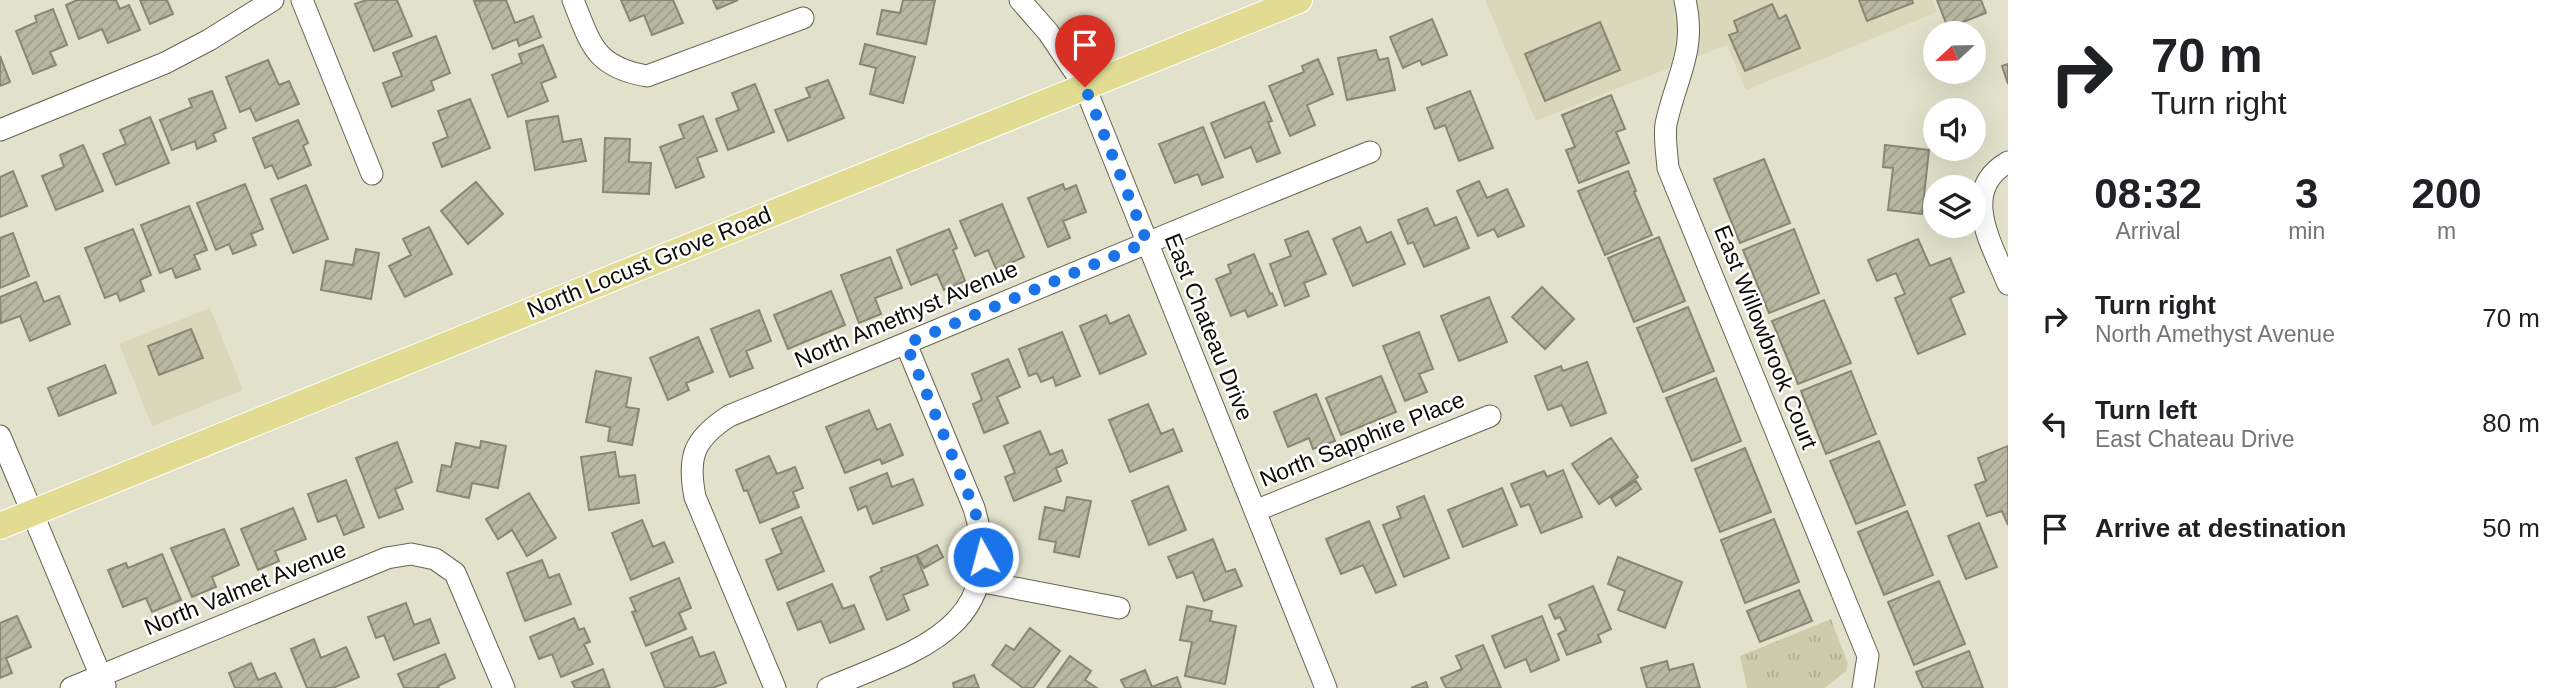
<!DOCTYPE html>
<style>
body{margin:0;font-family:Arial,sans-serif;background:#f2f2f2;color:#202124;height:100vh;display:flex;flex-direction:column;font-size:26px;white-space:nowrap}
*{box-sizing:border-box;margin:0}
p{font-size:23px;color:#757577}
.icon{flex:none;width:38px;height:38px;fill:none;stroke:currentColor;stroke-width:2;stroke-linecap:round;stroke-linejoin:round}
.map{position:relative;flex:1;overflow:hidden}
.sheet{display:flex;flex-direction:column;background:#fff;width:560px}
.sheet>*{flex:none}
.guide{background:#fff;color:#202124;overflow:hidden}
.needle{width:46px;rotate:248deg}
.tools{position:absolute;left:1923px;top:21px;display:grid;gap:14px}
.tools a{display:grid;place-items:center;width:63px;height:63px;border-radius:50%;background:#fff;box-shadow:0 7px 28px #0002;font-size:35px}
.pin{position:absolute;display:grid;place-items:center;width:60px;height:60px;color:#fff;margin:-72px -30px;border-radius:50% 50% 50% 0;rotate:-45deg;box-shadow:0 0 7px #0007}
.pin .icon{rotate:45deg}
.me{position:absolute;width:77px;margin:-38px;rotate:353deg;stroke-linejoin:round;filter:drop-shadow(0 0 5px #0008)}
.turn{display:flex;align-items:center;gap:24px;height:147px;padding:0 28px;font-size:32px}
.turn .icon{width:91px;height:91px;stroke-width:2.5}
.turn b{display:block;font-size:49px;line-height:60px}
.eta{display:flex;justify-content:space-evenly;align-items:center;height:119px;text-align:center}
.eta b{font-size:42px;font-weight:700;line-height:49px}
ul{padding:0;list-style:none}
li{display:flex;align-items:center;gap:21px;height:105px;padding:0 28px}
li div{flex:1}
li b{display:block;font-size:26px}
li em{font-style:normal}
main{display:flex;flex:1;min-height:0}
.map>svg:first-child{display:block}
.built{fill:#d9d8ba}
.park{fill:url(#park-tufts)}
.building{fill:url(#building-hatch);stroke:#888773;stroke-width:2}
.lines{fill:none;stroke-linecap:round;stroke-linejoin:round}
.minor-casing{stroke:#656451;stroke-width:23}
.major-casing{stroke:#fff;stroke-width:28}
.minor{stroke:#fff;stroke-width:21}
.major{stroke:#e1dc92;stroke-width:26}
.route{stroke:#1a73e8;stroke-width:12;stroke-dasharray:0 21.6}
.labels{text-anchor:middle;stroke-width:5;stroke-linejoin:round;paint-order:stroke}
.street-label{font-size:23px;fill:#0d0d06;stroke:#fff}
</style>
<main>
<div class="map">
<svg width="2008" height="688" viewBox="0 0 2008 688">
<defs>
<pattern id="park-tufts" width="24" height="20" patternUnits="userSpaceOnUse" patternTransform="scale(1.75)"><rect width="24" height="20" fill="#cdccaa"/><path d="M3 7l-1-3M5 7V3M7 7l1-3M15 17l-1-3M17 17v-4M19 17l1-3" fill="none" stroke="#afae91"/></pattern>
<pattern id="building-hatch" width="6" height="6" patternUnits="userSpaceOnUse" patternTransform="scale(1.75)"><rect width="6" height="6" fill="#b8b8a2"/><path d="M-1 1l2-2M0 6l6-6M5 7l2-2" fill="none" stroke="#9d9d8a"/></pattern>
</defs>
<rect width="100%" height="100%" fill="#e2e2cc"/>
<path class="built" d="M1485 0H1932L1937 12 1746 90 1727 45 1536 121Z
M210 308 243 390 152 426 119 344Z"/>
<path class="park" d="M1831 619 1848 664 1846 671 1825 688H1747L1740 656Z"/>
<path class="building" d="M77 0H116L120 9 129 5 140 30 108 43 102 29 79 39 66 5Z
M140 0H167L173 14 150 24Z
M366 0H397L412 36 374 51 355 4Z
M506 0 515 23 533 16 541 37 519 46 517 39 493 49 474 1Z
M621 0H673L683 23 652 35 644 15 630 21Z
M713 0H738L717 9Z
M903 0H935L926 44 877 34 882 10 900 13Z
M1859 0H1912L1913 3 1867 21Z
M1937 0H1981L1986 13 1948 28Z
M1772 4 1779 19 1786 15 1800 48 1745 71 1729 35 1738 32 1734 21Z
M53 9 67 45 50 52 56 65 33 74 16 31 37 22 35 16Z
M1432 19 1447 55 1422 65 1420 60 1403 68 1390 37Z
M1600 22 1620 70 1545 101 1525 54Z
M436 36 450 73 431 81 434 90 392 107 383 83 402 76 393 53Z
M865 44 915 57 903 103 870 94 876 68 860 64Z
M543 45 556 77 541 83 548 101 508 117 492 75 522 63 519 54Z
M1376 50 1379 60 1388 58 1395 90 1347 100 1338 58Z
M0 56 10 82 0 86Z
M1318 59 1333 94 1307 105 1315 125 1290 136 1269 86 1304 72 1302 66Z
M268 60 279 85 289 81 299 104 256 121 250 108 240 112 226 77Z
M2008 64V84L2002 66Z
M828 80 844 118 788 141 775 110 810 97 806 88Z
M755 84 774 132 728 150 716 119 739 110 732 93Z
M212 91 226 128 213 134 216 141 197 149 195 141 172 150 160 120 192 107 189 99Z
M1470 91 1493 148 1459 161 1445 125 1435 129 1427 108Z
M1611 95 1625 129 1616 132 1629 163 1579 183 1566 150 1575 147 1562 115Z
M470 99 490 148 442 167 433 143 448 137 438 111Z
M1264 102 1272 121 1268 122 1280 153 1257 162 1251 147 1225 158 1211 123Z
M558 116 563 142 581 139 586 161 535 170 526 121Z
M703 116 717 151 697 158 704 177 676 188 660 147 684 138 679 125Z
M150 117 169 163 116 185 103 154 126 144 120 130Z
M298 120 308 143 303 146 311 165 278 179 272 165 265 168 253 138Z
M1203 127 1223 177 1202 185 1198 174 1175 183 1159 144Z
M605 138 630 139 629 162 651 163 649 194 603 192Z
M83 145 103 191 56 210 42 176 64 167 60 155Z
M1885 145 1929 150 1922 214 1888 210 1893 168 1883 167Z
M1764 159 1790 223 1740 243 1714 179Z
M13 171 27 206 0 217V177Z
M1628 171 1636 191 1634 192 1652 235 1605 255 1578 191Z
M1479 181 1487 198 1507 189 1524 226 1498 237 1494 229 1478 236 1457 191Z
M476 182 503 214 468 244 441 211Z
M245 184 263 229 251 234 256 245 233 254 229 244 216 250 197 203Z
M1063 184 1065 190 1076 185 1086 212 1063 221 1070 238 1048 247 1028 198Z
M306 185 328 239 293 253 271 199Z
M1002 204 1024 257 996 269 988 250 975 256 960 221Z
M189 206 207 250 194 255 200 269 176 278 172 268 160 273 141 225Z
M1427 208 1435 226 1456 217 1469 248 1424 267 1413 242 1408 244 1398 220Z
M429 227 452 274 405 297 389 266 411 255 403 239Z
M1360 227 1367 243 1391 232 1405 264 1353 286 1333 239Z
M133 229 151 275 140 280 144 291 120 301 117 293 105 298 85 248Z
M949 229 957 248 953 250 965 281 944 290 937 274 911 285 897 250Z
M1794 229 1819 293 1769 313 1743 250Z
M1308 231 1326 274 1304 283 1309 296 1285 306 1270 264 1291 256 1285 240Z
M13 233 29 276 0 288V238Z
M1659 237 1685 301 1634 322 1608 258Z
M1918 239 1930 266 1950 258 1964 292 1950 298 1965 334 1918 354 1895 298 1905 294 1896 273 1877 281 1868 260Z
M356 249 379 253 371 299 321 290 326 261 353 265Z
M1254 254 1270 294 1272 293 1277 305 1248 317 1245 310 1231 316 1216 279 1231 273 1228 265Z
M890 257 902 288 875 298 881 314 859 323 841 275Z
M36 282 44 302 59 296 70 324 30 341 20 316 1 323 0 297Z
M1542 287 1574 319 1545 349 1512 317Z
M831 291 845 325 788 349 774 315Z
M1489 297 1507 342 1459 361 1441 316Z
M1824 300 1851 363 1798 384 1772 321Z
M1688 307 1714 371 1663 392 1637 328Z
M759 310 771 341 746 351 753 368 730 377 711 329Z
M1106 315 1110 324 1129 315 1146 354 1100 374 1080 326Z
M191 329 203 358 159 375 148 346Z
M1062 332 1080 376 1056 386 1053 377 1041 382 1037 373 1029 376 1019 349Z
M1419 332 1433 369 1419 374 1427 392 1405 401 1383 346Z
M698 337 713 372 686 383 689 390 668 400 650 358Z
M1008 359 1020 387 997 397 1008 423 984 433 973 404 982 400 972 374Z
M1587 362 1606 413 1571 426 1562 405 1548 410 1535 376 1561 366 1563 371Z
M105 365 116 393 59 416 48 388Z
M596 371 631 378 626 407 639 409 632 445 608 441 610 427 586 422Z
M1851 371 1876 434 1826 454 1801 391Z
M1381 376 1396 412 1341 435 1326 398Z
M1716 378 1741 441 1692 461 1666 398Z
M1316 394 1335 441 1313 449 1309 438 1288 447 1274 412Z
M1148 404 1161 434 1173 429 1182 451 1130 472 1109 420Z
M869 410 877 430 890 424 903 455 882 464 880 459 845 473 826 427Z
M1040 431 1050 455 1062 450 1067 463 1056 468 1061 481 1014 501 1005 477 1015 473 1004 446Z
M1611 438 1638 477 1599 504 1572 464Z
M481 441 506 446 498 488 472 483 469 498 437 491 442 465 451 467 456 443 480 448Z
M1879 441 1905 505 1856 524 1830 461Z
M397 442 412 482 395 489 403 509 379 518 356 458Z
M2008 446V525L2002 511 1987 516 1975 485 1986 481 1978 458Z
M1745 448 1771 512 1720 532 1695 469Z
M615 452 619 477 635 475 639 503 589 510 581 457Z
M769 456 777 474 795 467 803 488 793 492 799 507 760 523 747 490 744 491 736 470Z
M1563 470 1582 517 1541 533 1529 504 1521 507 1511 484 1544 471 1547 477Z
M887 473 892 487 913 479 923 505 873 524 866 506 858 510 850 488Z
M346 480 364 527 344 535 336 515 318 522 308 494Z
M1636 481 1641 489 1616 506 1611 498Z
M1168 486 1186 530 1149 545 1132 501Z
M1502 488 1517 525 1463 547 1448 510Z
M529 493 556 538 527 556 512 530 498 539 486 519Z
M1424 496 1449 558 1404 577 1383 525 1401 518 1397 507Z
M1067 497 1091 501 1079 557 1054 552 1056 542 1039 539 1045 507 1064 511Z
M293 508 306 539 275 551 279 561 258 570 241 529Z
M1907 511 1933 575 1884 595 1858 532Z
M801 517 824 571 778 590 766 560 782 553 772 529Z
M1774 519 1799 582 1745 603 1721 540Z
M642 520 653 547 664 542 673 562 631 580 612 533Z
M1369 521 1396 585 1376 593 1363 565 1341 574 1326 539Z
M1979 523 1997 567 1966 579 1948 536Z
M224 529 239 565 212 577 216 587 192 597 171 548Z
M1213 539 1226 572 1235 569 1242 586 1204 601 1193 572 1177 578 1168 557Z
M937 545 943 557 924 568 917 555Z
M162 554 181 600 152 612 146 598 123 607 108 570 126 563 128 568Z
M916 555 928 585 903 595 909 610 887 620 870 577 882 571 881 568Z
M1618 557 1682 582 1665 628 1618 610 1625 591 1608 584Z
M542 560 549 578 559 574 571 604 525 621 507 573Z
M679 578 691 608 679 613 686 629 646 646 632 612 636 611 630 598Z
M1939 581 1965 644 1914 665 1888 602Z
M832 584 843 609 854 605 864 629 830 643 821 621 798 630 787 603Z
M1593 586 1611 629 1598 635 1601 642 1567 655 1558 634 1566 630 1560 617 1555 619 1549 605Z
M1799 590 1812 621 1760 642 1747 611Z
M406 603 414 625 430 619 439 643 394 660 384 635 376 638 368 617Z
M1187 606 1212 611 1210 621 1236 626 1225 684 1185 676 1192 642 1180 640Z
M17 616 31 647 6 658 12 673 0 678V623Z
M1542 616 1559 660 1531 672 1526 659 1505 668 1492 636Z
M574 618 579 630 584 628 590 642 584 644 593 664 561 677 552 654 539 659 530 637Z
M1030 628 1060 651 1033 688H1023L992 665 1006 645 1014 650Z
M692 637 700 657 714 652 726 683 712 688H665L651 653Z
M314 639 321 658 346 647 359 677 333 688H307L291 649Z
M1483 645 1501 688H1446L1441 678 1462 669 1456 656Z
M1969 651 1983 688H1923L1916 672Z
M445 654 455 678 438 686 439 688H404L398 674Z
M1070 656 1091 671 1085 680 1097 688H1047Z
M1667 661 1669 670 1693 664 1700 688H1647L1641 668Z
M251 663 258 680 275 673 282 688H235L229 673Z
M603 669 610 688H575L572 682Z
M1145 670 1152 687 1177 677 1181 688H1125L1121 680Z
M974 675 979 688H954L953 683Z
M1426 682 1428 688H1411Z"/>
<g class="lines">
<defs>
<path id="minor" d="M302 0 372 174
M573 0C591 45 595 67 647 76L803 18
M1020 0 1048 32 1085 87 1326 688
M1685 0C1697 50 1676 77 1666 124 1664 137 1667 154 1668 168L1868 656 1863 688
M0 130 165 63 209 40 273 0
M2008 162C1958 191 1992 244 2008 284
M0 436 105 686
M1255 511 1490 416
M978 581 1119 608
M71 688 387 558 411 554 435 559 455 573 504 688
M775 688 695 497C687 456 694 439 729 416 943 329 1155 238 1370 152
M828 688C915 651 1010 628 974 508L906 344"/>
<path id="major" d="M0 526 1299 0"/>
</defs>
<use href="#minor" class="minor-casing"/>
<use href="#major" class="major-casing"/>
<use href="#minor" class="minor"/>
<use href="#major" class="major"/>
</g>
<g class="lines">
<path class="route" d="M983 557 981 533 974 508 906 344 1147 242 1085 87"/>
</g>
<g class="labels">
<g class="street-label">
<text transform="translate(649 262) rotate(-22)" y="8">North Locust Grove Road</text>
<text transform="translate(906 314) rotate(-23)" y="8">North Amethyst Avenue</text>
<text transform="translate(1209 327) rotate(68)" y="8">East Chateau Drive</text>
<text transform="translate(1766 337) rotate(68)" y="8">East Willowbrook Court</text>
<text transform="translate(1362 439) rotate(-22)" y="8">North Sapphire Place</text>
<text transform="translate(245 588) rotate(-22)" y="8">North Valmet Avenue</text>
</g>
</g>
</svg>
<div class="tools">
<a><svg class="needle" viewBox="-14 -14 28 28"><path d="M0-13l5 13h-10z" fill="#e53935"/><path d="M0 13l5-13h-10z" fill="#757577"/></svg></a>
<a><svg class="icon" aria-label="sound" viewBox="0 0 24 24"><path d="M4 9h4l5-4v14l-5-4H4zM17 9q2 3 0 6"/></svg></a>
<a><svg class="icon" aria-label="layers" viewBox="0 0 24 24"><path d="M12 4l9 5-9 5-9-5zM3 14l9 5 9-5"/></svg></a>
</div>
<div class="pin" style="left:1085px;top:87px;background:#d93025"><svg class="icon" aria-label="arrive" viewBox="0 0 24 24"><path d="M6 21V4h12l-3 4 3 4H6"/></svg></div>
<svg class="me" style="left:983px;top:557px" viewBox="-20 -20 40 40"><circle r="17" fill="#1a73e8" stroke="#fff" stroke-width="3"/><path d="M0-11L8 9 0 5-8 9z" fill="#fff"/></svg>
</div>
<section class="sheet">
<div class="guide">
<div class="turn"><svg class="icon" aria-label="right" viewBox="0 0 24 24"><path d="M7 20v-9h11M14 6l5 5-5 5"/></svg><div><b>70 m</b>Turn right</div></div>
</div>
<div class="eta">
<div><b>08:32</b><p>Arrival</p></div>
<div><b>3</b><p>min</p></div>
<div><b>200</b><p>m</p></div>
</div>
<ul>
<li><svg class="icon" aria-label="right" viewBox="0 0 24 24"><path d="M7 20v-9h11M14 6l5 5-5 5"/></svg><div><b>Turn right</b><p>North Amethyst Avenue</p></div><em>70 m</em></li>
<li><svg class="icon" aria-label="left" viewBox="0 0 24 24"><path d="M17 20v-9H6M10 6l-5 5 5 5"/></svg><div><b>Turn left</b><p>East Chateau Drive</p></div><em>80 m</em></li>
<li><svg class="icon" aria-label="arrive" viewBox="0 0 24 24"><path d="M6 21V4h12l-3 4 3 4H6"/></svg><div><b>Arrive at destination</b></div><em>50 m</em></li>
</ul>
</section>
</main>
